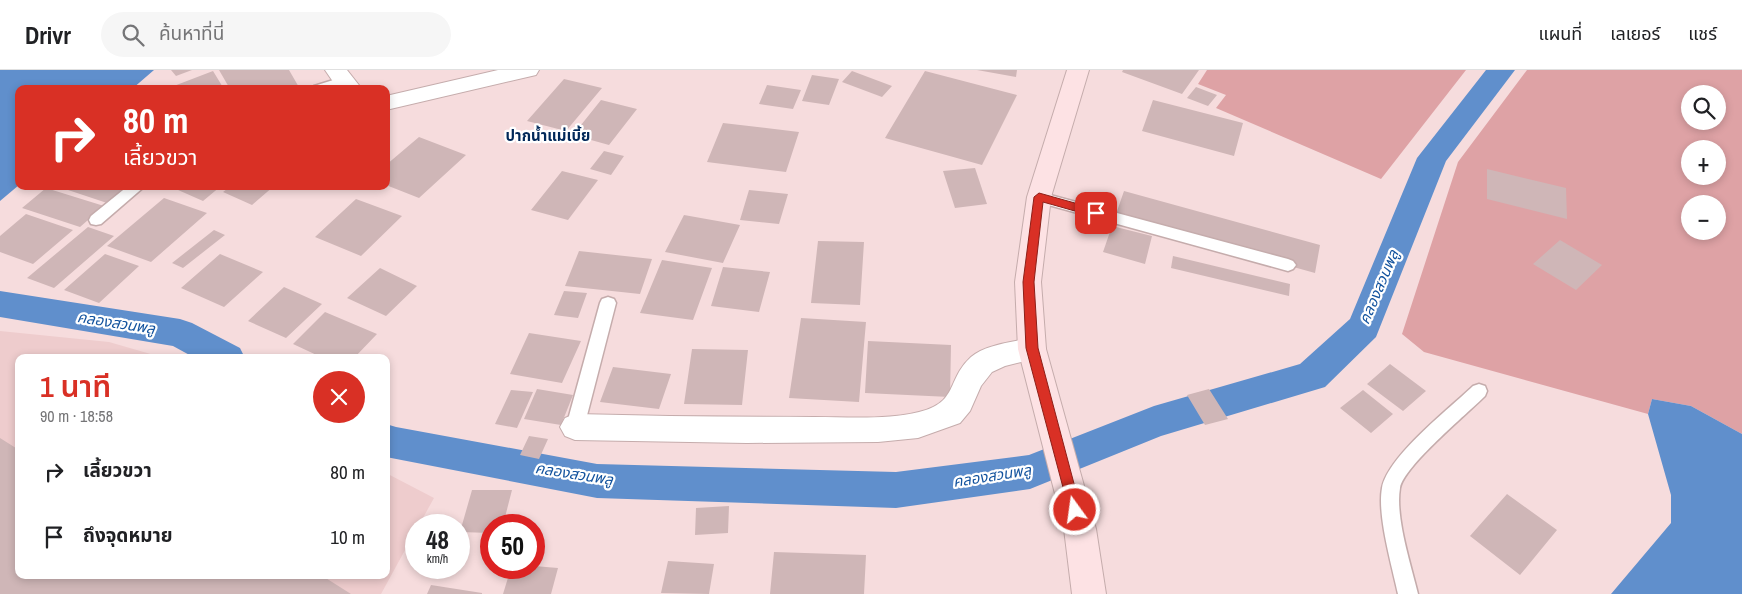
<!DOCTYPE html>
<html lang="th">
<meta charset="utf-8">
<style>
body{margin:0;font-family:"Archivo Narrow","Noto Sans Thai",sans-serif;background:#f6f6f6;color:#202124;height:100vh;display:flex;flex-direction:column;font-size:19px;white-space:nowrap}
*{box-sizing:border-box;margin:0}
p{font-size:16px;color:#757577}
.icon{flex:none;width:28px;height:28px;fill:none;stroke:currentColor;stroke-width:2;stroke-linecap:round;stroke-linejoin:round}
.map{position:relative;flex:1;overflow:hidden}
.sheet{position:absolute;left:15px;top:284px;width:375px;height:225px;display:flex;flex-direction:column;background:#fff;border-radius:10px;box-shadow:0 2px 8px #0003}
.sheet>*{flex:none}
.guide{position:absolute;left:15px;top:15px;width:375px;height:105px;border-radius:10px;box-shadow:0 2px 8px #0003;background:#d93025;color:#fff;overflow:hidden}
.buttons{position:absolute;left:1681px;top:15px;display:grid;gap:10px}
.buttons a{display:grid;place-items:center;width:45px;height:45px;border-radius:50%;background:#fff;box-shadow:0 2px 8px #0003;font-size:25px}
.speed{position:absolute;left:405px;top:444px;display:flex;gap:10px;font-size:25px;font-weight:700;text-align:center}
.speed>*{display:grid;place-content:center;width:65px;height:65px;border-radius:50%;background:#fff;box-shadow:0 2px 8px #0003;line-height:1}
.speed small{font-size:12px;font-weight:400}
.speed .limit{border:8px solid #d22;background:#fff;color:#111}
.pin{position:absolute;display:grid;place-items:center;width:42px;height:42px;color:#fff;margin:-21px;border-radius:10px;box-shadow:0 2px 8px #0006}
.me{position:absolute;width:55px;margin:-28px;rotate:346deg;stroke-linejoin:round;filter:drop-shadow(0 0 4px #0008)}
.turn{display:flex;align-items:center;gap:18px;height:105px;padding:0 25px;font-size:22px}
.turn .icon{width:65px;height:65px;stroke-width:2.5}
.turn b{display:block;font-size:35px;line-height:42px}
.round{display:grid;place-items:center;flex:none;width:52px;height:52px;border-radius:26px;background:#f6f6f6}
.summary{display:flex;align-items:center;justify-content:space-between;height:85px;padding:0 25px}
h1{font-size:30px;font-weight:600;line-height:38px;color:#d93025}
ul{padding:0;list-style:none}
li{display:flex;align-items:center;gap:15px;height:65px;padding:0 25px}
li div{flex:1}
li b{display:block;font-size:19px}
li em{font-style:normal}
header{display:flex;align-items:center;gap:30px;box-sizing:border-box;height:70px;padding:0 25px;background:#fff;border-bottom:1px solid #e0e0e0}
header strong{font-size:24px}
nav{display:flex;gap:28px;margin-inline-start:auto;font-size:18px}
.search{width:350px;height:45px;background:#f6f6f6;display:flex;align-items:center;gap:12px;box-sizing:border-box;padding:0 18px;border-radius:28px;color:#757577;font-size:19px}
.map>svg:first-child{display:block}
.built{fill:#eecccd}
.green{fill:#dea2a5;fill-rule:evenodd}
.water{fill:#608fcc}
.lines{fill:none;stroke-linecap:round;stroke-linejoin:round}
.canal{fill:#608fcc;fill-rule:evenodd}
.building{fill:#cfb6b7}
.service-casing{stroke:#c5acac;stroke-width:3}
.minor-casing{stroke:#c5acac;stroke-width:2}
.secondary-casing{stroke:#c5acac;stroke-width:2}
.service{fill:#fff;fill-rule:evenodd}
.minor{fill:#fff;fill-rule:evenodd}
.secondary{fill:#fde2e4;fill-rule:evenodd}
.route{fill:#d93025;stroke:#8d1f18}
.labels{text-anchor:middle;stroke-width:4.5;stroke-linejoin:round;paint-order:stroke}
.neighbourhood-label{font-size:15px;font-weight:bold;fill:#002859;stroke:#fff}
.water-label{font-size:15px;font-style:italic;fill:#13539e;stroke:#fff}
</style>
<header>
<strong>Drivr</strong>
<div class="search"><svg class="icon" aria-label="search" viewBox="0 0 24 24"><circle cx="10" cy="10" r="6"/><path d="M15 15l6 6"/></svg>ค้นหาที่นี่</div>
<nav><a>แผนที่</a><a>เลเยอร์</a><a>แชร์</a></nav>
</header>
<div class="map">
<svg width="1742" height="524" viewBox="0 0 1742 524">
<rect width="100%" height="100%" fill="#f6dcdd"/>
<path class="built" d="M0 261 109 272 161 287 19 288V505H386V403L434 428 419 455H416V460L381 524H0Z"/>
<path class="green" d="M1207 0H1466L1381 109 1216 38 1226 25 1198 14Z
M1527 0H1742V364L1691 336 1652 329 1648 344 1424 282 1402 264 1458 92ZM1690 24H1718V51H1690ZM1690 79H1718V106H1690ZM1690 134H1718V161H1690Z"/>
<path class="water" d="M0 0H154L132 19H19V115L0 131Z
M1652 329 1691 336 1742 364V524H1611L1671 453V425L1648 344Z"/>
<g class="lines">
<path class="canal" d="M1486 0H1515L1446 91 1376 267 1325 317 1161 366 1030 419 896 438 597 428 386 387V354L396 357 597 394 896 402 1029 385 1154 336 1300 294 1350 249 1417 88Z
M0 221 180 249 192 253 240 278 245 288H195L173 276 0 247Z"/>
</g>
<path class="building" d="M171 0H192L176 6Z
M219 0H289L300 19H230Z
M977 0H1017L1016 7Z
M1123 0H1199L1182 24 1122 2Z
M213 1 224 19H166Z
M852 1 892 16 882 27 842 12Z
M925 1 1017 25 982 95 885 68Z
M812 5 839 9 829 35 802 31Z
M564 9 602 18 566 61 527 51Z
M767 15 801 20 793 39 759 34Z
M1196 17 1217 25 1208 36 1187 28Z
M601 30 637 39 609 75 573 65Z
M1153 30 1243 53 1234 86 1142 61Z
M723 53 799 62 786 102 707 92Z
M419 67 466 85 419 128 386 115V95Z
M604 81 624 86 611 105 590 99Z
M975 98 987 134 955 138 943 101Z
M1487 99 1566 118 1567 149 1487 129Z
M562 101 598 110 568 150 531 140Z
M56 116H132L110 134Z
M169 116H221L203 131Z
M231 116H274L252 135 223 122Z
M46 118 104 136 80 157 22 138Z
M749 120 788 124 779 154 740 150Z
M1124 121 1320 175 1315 203 1115 147Z
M164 128 207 143 151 192 107 176Z
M356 129 402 146 361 186 315 167Z
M26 144 73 160 33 194 0 182V166Z
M684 145 740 155 723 193 665 182Z
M1112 156 1152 166 1145 194 1103 182Z
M88 157 114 166 54 218 27 208Z
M214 160 225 165 183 198 172 193Z
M1560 170 1602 195 1576 220 1533 194Z
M818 171 864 172 860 235 811 233Z
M579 181 652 189 640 224 565 216Z
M105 184 139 196 99 233 64 220Z
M220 184 263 202 224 237 181 218Z
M1173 186 1290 214 1289 226 1171 198Z
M662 190 712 198 693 250 640 243Z
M723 197 770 202 759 242 711 236Z
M380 198 417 216 386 246 347 228Z
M284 217 322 234 286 268 248 251Z
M564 221 587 223 578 248 554 245Z
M325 242 377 264 354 288H323L293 274Z
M801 248 866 252 859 332 789 328Z
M529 263 581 271 562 313 510 304Z
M868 271 951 275 950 327 865 323Z
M692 279 748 280 742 335 684 334Z
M1390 294 1426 321 1403 341 1367 314Z
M613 297 671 304 659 339 600 332Z
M537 319 573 325 561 355 524 349Z
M1209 319 1228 349 1205 355 1187 325Z
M511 320 533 322 517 358 495 354Z
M1363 320 1393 344 1371 363 1340 338Z
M529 366 548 369 539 389 520 385Z
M0 368 19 380V505H321L351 524H0Z
M472 420H512L503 455H491V463L460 462Z
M1507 424 1557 460 1520 505 1470 466Z
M729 436 728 463 695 465 696 438Z
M774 482 866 485 864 524H770Z
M668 491 714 494 709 524 661 523Z
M534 496 558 498 551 524H503L511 498Z
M431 515 482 523V524H427Z"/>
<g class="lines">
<defs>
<path id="service" d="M343 7 348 8 350 11C341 21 324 19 313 19L314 16Z
M128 116H145L101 154 96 155 91 154 89 150 91 146Z
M1039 122 1288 189 1293 191 1296 195 1293 199 1288 201 1034 131 1032 127 1034 123Z
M608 227 614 229 616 233 584 357 581 362 575 364 569 362 566 357 600 233 602 229Z
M1479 314 1485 316 1487 321 1485 326C1467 344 1404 396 1400 418 1395 447 1411 495 1418 524H1398C1392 496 1377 445 1382 418 1388 386 1449 339 1473 316Z"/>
<path id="minor" d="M325 0H347L362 19H338Z
M498 0H539L536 5 386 40V26Z
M1032 268 1042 271 1046 279 1042 287 1005 296 992 302 981 316 970 341 960 353 918 368 878 372 747 373 575 370 565 366 560 357 565 348 575 344C655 346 734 347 814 347 847 347 887 350 919 342 959 332 946 310 971 287 984 275 1015 271 1032 268Z"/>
<path id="secondary" d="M1067 0H1089L1051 127 1041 212 1046 279 1096 459 1106 524H1072L1064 459 1018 279 1015 212 1027 127Z"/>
</defs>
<use href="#service" class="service-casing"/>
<use href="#minor" class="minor-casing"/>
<use href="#secondary" class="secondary-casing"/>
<use href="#service" class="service"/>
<use href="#minor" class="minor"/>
<use href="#secondary" class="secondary"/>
</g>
<path class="route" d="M1039 123 1100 140 1101 143 1096 147 1043 132 1034 212 1038 278 1081 440 1080 444 1075 446 1070 444 1069 440 1026 278 1023 212 1034 127Z"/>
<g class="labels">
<g class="neighbourhood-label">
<text x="548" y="71">ปากน้ำแม่เบี้ย</text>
</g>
<g class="water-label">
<text transform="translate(1379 217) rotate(-67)" y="5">คลองสวนพลู</text>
<text transform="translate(116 253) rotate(9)" y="5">คลองสวนพลู</text>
<text transform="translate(574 404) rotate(9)" y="5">คลองสวนพลู</text>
<text transform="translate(992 406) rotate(-9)" y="5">คลองสวนพลู</text>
</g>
</g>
</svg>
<div class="buttons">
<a><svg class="icon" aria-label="search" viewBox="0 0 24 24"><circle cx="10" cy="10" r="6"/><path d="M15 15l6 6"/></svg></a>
<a>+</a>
<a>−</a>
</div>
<div class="speed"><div>48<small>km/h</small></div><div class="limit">50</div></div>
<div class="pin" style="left:1096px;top:143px;background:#d93025"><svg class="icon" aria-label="arrive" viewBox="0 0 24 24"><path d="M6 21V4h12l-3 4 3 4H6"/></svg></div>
<svg class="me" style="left:1075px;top:440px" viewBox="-20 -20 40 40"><circle r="17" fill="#d93025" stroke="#fff" stroke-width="3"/><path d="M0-11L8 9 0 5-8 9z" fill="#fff"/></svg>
<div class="guide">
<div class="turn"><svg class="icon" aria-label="right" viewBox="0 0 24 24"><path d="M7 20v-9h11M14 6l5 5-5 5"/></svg><div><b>80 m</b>เลี้ยวขวา</div></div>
</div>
<section class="sheet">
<div class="summary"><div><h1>1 นาที</h1><p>90 m · 18:58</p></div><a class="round" style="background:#d93025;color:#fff"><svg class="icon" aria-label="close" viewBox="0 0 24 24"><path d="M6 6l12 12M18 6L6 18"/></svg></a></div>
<ul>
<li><svg class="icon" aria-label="right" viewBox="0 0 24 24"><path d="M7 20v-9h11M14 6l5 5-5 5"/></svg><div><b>เลี้ยวขวา</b></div><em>80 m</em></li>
<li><svg class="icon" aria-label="arrive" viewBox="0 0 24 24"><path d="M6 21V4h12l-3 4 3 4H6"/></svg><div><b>ถึงจุดหมาย</b></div><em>10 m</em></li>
</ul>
</section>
</div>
